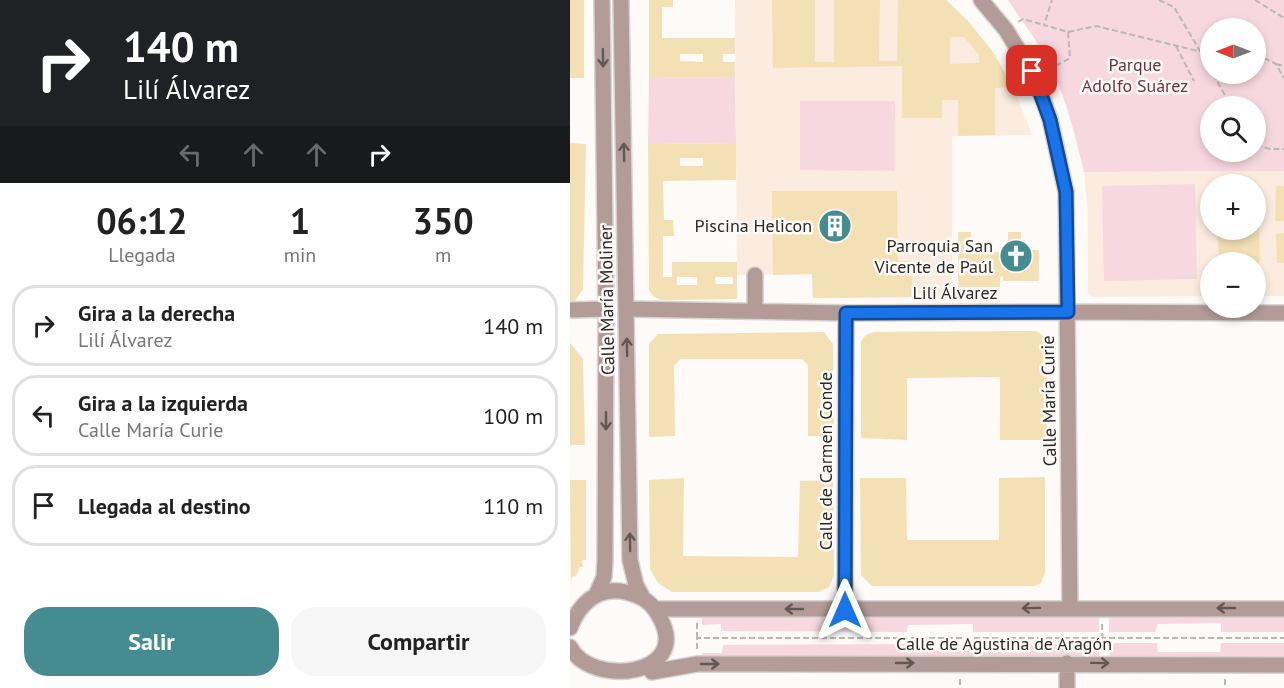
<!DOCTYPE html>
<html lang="es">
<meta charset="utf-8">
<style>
body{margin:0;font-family:"PT Sans",sans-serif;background:#f6f6f6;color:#222;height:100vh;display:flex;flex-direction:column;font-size:22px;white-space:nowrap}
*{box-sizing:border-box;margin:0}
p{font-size:20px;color:#767676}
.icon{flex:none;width:33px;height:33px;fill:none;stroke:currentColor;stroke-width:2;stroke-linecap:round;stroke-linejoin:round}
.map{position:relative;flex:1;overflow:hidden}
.details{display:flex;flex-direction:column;background:#fff;width:570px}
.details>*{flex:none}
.guide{background:#202124;color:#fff;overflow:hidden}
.needle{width:39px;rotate:270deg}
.buttons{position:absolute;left:630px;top:18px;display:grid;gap:12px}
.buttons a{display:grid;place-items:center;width:66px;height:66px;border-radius:50%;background:#fff;box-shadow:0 3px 9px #0003;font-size:30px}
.pin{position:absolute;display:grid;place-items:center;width:51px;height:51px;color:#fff;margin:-26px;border-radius:12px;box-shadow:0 3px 9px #0006}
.me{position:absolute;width:66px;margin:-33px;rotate:0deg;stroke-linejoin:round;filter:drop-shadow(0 0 4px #0008)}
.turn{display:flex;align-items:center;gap:21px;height:126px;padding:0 24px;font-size:27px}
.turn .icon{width:78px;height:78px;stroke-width:2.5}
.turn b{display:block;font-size:42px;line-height:51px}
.lanes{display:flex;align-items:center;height:57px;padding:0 24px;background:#0003;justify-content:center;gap:30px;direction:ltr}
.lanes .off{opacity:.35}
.eta{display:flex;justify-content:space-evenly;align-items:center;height:102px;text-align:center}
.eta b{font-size:36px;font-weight:700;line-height:42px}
.primary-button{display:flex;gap:12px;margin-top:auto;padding:12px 24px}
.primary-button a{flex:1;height:69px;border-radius:24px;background:#458c91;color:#fff;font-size:24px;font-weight:700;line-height:69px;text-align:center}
.primary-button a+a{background:#f6f6f6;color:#222}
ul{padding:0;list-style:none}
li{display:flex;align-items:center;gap:18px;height:81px;margin:0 12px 9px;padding:0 12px;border:3px solid #e0e0e0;border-radius:24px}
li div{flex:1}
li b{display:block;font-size:22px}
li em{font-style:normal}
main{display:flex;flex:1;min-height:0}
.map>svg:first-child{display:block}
.built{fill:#fcebdf;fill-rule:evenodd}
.green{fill:#f8d8e0;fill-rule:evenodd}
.building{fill:#f3e0b5;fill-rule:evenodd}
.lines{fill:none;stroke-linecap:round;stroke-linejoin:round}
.minor-casing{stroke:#d8d4d2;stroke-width:18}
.path{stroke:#bab7b4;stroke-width:2;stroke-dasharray:6 3;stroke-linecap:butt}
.minor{stroke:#b39c98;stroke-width:15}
.oneway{stroke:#635753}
.route-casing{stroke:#114b97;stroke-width:15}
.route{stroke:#1a73e8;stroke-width:10}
.labels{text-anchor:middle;stroke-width:5;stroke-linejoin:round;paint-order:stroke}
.park-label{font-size:18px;fill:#703346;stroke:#fdfaf8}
.poi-label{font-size:18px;fill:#2e2925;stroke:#fdfaf8;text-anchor:end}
.street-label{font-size:18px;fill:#2e2925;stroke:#fdfaf8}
</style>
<main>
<section class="details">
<div class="guide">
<div class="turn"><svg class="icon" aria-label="right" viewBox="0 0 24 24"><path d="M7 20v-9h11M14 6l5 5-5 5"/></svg><div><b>140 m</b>Lilí Álvarez</div></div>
<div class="lanes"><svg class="icon off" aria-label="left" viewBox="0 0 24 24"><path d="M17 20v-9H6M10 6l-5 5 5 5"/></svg><svg class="icon off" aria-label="ahead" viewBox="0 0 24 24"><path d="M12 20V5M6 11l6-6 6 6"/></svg><svg class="icon off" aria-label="ahead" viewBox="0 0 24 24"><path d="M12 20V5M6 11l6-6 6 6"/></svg><svg class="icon" aria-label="right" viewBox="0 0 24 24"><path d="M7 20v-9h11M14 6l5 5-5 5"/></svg></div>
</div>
<div class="eta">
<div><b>06:12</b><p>Llegada</p></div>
<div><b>1</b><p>min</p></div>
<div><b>350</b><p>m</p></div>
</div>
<ul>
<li><svg class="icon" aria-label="right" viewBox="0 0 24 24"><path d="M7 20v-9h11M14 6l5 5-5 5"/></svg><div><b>Gira a la derecha</b><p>Lilí Álvarez</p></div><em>140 m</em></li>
<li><svg class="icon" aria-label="left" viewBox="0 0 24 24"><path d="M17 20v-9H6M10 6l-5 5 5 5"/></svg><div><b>Gira a la izquierda</b><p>Calle María Curie</p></div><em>100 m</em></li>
<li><svg class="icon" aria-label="arrive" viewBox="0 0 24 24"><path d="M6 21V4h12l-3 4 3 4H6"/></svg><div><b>Llegada al destino</b></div><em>110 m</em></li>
</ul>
<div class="primary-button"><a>Salir</a><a>Compartir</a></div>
</section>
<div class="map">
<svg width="714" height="688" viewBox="0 0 714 688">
<rect width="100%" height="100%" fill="#fdfaf8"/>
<path class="built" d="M165 0H376L398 21 423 52 443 87 462 135 382 136V297L243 298 242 274 167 275Z
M714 171V296H686V262H640V296L524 297 518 293V213L514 172ZM640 184H686V230H640Z"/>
<path class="green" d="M438 0H714V171L514 172C505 136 497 100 480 66 469 42 452 22 438 0ZM640 28H686V74H640ZM640 106H686V152H640Z
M165 77 166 144 78 143 79 78Z
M230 101H325V171L230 170Z
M625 184 627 279 534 281 532 186Z
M529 616V632H403V624L338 625 337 632 151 631V624L132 625V618Z
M539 616H714V632H651V623L587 624 586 632H539Z
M539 643H587L588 652H650L651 643H714V659H540Z
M339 644V651H403V644H529V660H132V653H152L153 645Z"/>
<path class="building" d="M0 0H14V78H0Z
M79 0H103V7H92V38H165V54H153V62H165V77L79 78ZM110 54H133V62L110 61Z
M202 0H245V62H264V0H310L309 61H327L328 0H376L398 21 423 52 443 87 425 88V135L388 136V100H372V118H332V66L203 68ZM380 37H394L409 55V63L380 64Z
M0 143 16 144 13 289 5 301H0Z
M78 143 166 144V180L93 181 94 220H103L104 236H93V277H102V262H167V299L92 300 84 297 79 290ZM110 158H133V166H110ZM107 277H127V285H107ZM145 277H163V284H146Z
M706 186H714V221H705Z
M686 187H688L690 263 649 262 648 230H686Z
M202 191H327L328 261H341L343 297 243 298 242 274 203 275Z
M388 232H401V252H438V232H451V250H469V281H433V277H430V287H388Z
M714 233V263H707L706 234Z
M466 331 472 335 476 341 477 440H430V377L337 378V440L291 438V341L296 335 304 332Z
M254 332 263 344 264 436H238V365L232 359H110L104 366 105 436 79 437V344L88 334Z
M0 343 13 359 15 445H0Z
M475 477V573L471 583 465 586H302L291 575 290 478H336L337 540H429V478Z
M114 478 113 556 228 557 230 481 263 480 264 575 259 587 249 592H102L88 583 80 569 79 480Z
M0 480H16V560H12L13 567H10L6 576 2 577 1 582Z"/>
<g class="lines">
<defs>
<path id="minor" d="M51 0 60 560 66 585 73 598
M411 0 436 30 465 77 480 119 496 192 500 607
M185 275V311
M57 309 276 313 498 312 714 313
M0 310 36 309
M26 595 34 577 35 560 36 309 32 0
M85 609H714
M275 610 276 313
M0 628C12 597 36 582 68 596 78 600 85 608 90 618 122 676 21 688 0 647
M497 663V688
M82 672 127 664 714 665"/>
</defs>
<use href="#minor" class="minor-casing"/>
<path class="path" d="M589 0 604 7 640 68
M685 0 714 18
M448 22 453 19 474 25
M498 32 526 26 632 52 640 50
M606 46 624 81
M686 54 706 64 714 78
M706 64 714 66
M478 70 500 58 498 32 474 25 482 0
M643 74 661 106
M686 145 700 149H714
M127 623V638
M532 624 533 652
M127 649V638H714
M390 679V688
M655 679V688"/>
<use href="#minor" class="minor"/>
</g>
<defs><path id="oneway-shaft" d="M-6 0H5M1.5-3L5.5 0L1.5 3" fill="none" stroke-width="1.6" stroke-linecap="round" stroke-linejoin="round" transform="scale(1.5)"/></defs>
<g class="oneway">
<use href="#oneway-shaft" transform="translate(33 58) rotate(89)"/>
<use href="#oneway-shaft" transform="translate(54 152) rotate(-91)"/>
<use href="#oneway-shaft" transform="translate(57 347) rotate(-91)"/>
<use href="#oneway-shaft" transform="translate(36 421) rotate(90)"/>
<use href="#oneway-shaft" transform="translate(60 542) rotate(-91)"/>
<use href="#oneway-shaft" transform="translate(461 608) rotate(179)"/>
<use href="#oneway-shaft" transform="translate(656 608) rotate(-180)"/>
<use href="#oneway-shaft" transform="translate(224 609) rotate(-180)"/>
<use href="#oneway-shaft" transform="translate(335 663)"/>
<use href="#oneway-shaft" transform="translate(530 663) rotate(1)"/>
<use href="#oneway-shaft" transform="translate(140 664)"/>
</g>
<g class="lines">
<defs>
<path id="route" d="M275 610 276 313 498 312 496 192 480 120 462 71"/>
</defs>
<use href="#route" class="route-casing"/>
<use href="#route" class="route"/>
</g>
<defs>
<symbol id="building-disc" viewBox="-11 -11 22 22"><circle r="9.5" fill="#458c91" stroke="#fdfaf8"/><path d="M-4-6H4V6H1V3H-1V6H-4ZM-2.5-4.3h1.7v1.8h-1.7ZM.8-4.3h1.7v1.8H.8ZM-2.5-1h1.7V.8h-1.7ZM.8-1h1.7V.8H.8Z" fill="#fff"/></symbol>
<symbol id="church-disc" viewBox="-11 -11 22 22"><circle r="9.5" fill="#458c91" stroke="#fdfaf8"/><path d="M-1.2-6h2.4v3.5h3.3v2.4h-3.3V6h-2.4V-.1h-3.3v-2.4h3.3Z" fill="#fff"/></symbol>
</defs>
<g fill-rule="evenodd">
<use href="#building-disc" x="246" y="207" width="38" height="38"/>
<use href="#church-disc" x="427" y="237" width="38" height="38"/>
</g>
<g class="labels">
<g class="park-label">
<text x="565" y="71">Parque<tspan x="565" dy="21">Adolfo Suárez</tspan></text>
</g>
<g class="poi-label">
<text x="242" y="232">Piscina Helicon</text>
<text x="423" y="252">Parroquia San<tspan x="423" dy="21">Vicente de Paúl</tspan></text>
</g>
<g class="street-label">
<text x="385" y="299">Lilí Álvarez</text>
<text transform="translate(37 300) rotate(-91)" y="6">Calle María Moliner</text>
<text transform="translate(479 401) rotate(-91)" y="6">Calle María Curie</text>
<text transform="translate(256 461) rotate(-90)" y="6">Calle de Carmen Conde</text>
<text x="434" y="650">Calle de Agustina de Aragón</text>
</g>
</g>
</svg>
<div class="buttons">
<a><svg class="needle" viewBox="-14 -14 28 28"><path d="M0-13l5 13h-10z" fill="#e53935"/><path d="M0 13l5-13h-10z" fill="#767676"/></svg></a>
<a><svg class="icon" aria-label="search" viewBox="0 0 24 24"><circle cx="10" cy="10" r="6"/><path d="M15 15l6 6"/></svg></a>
<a>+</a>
<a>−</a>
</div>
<div class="pin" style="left:462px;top:71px;background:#d93025"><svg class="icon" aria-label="arrive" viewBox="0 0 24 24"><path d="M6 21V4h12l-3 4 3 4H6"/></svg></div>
<svg class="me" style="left:275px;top:610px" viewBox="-20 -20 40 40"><path d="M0-17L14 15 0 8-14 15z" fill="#1a73e8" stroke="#fff" stroke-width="4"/></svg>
</div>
</main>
